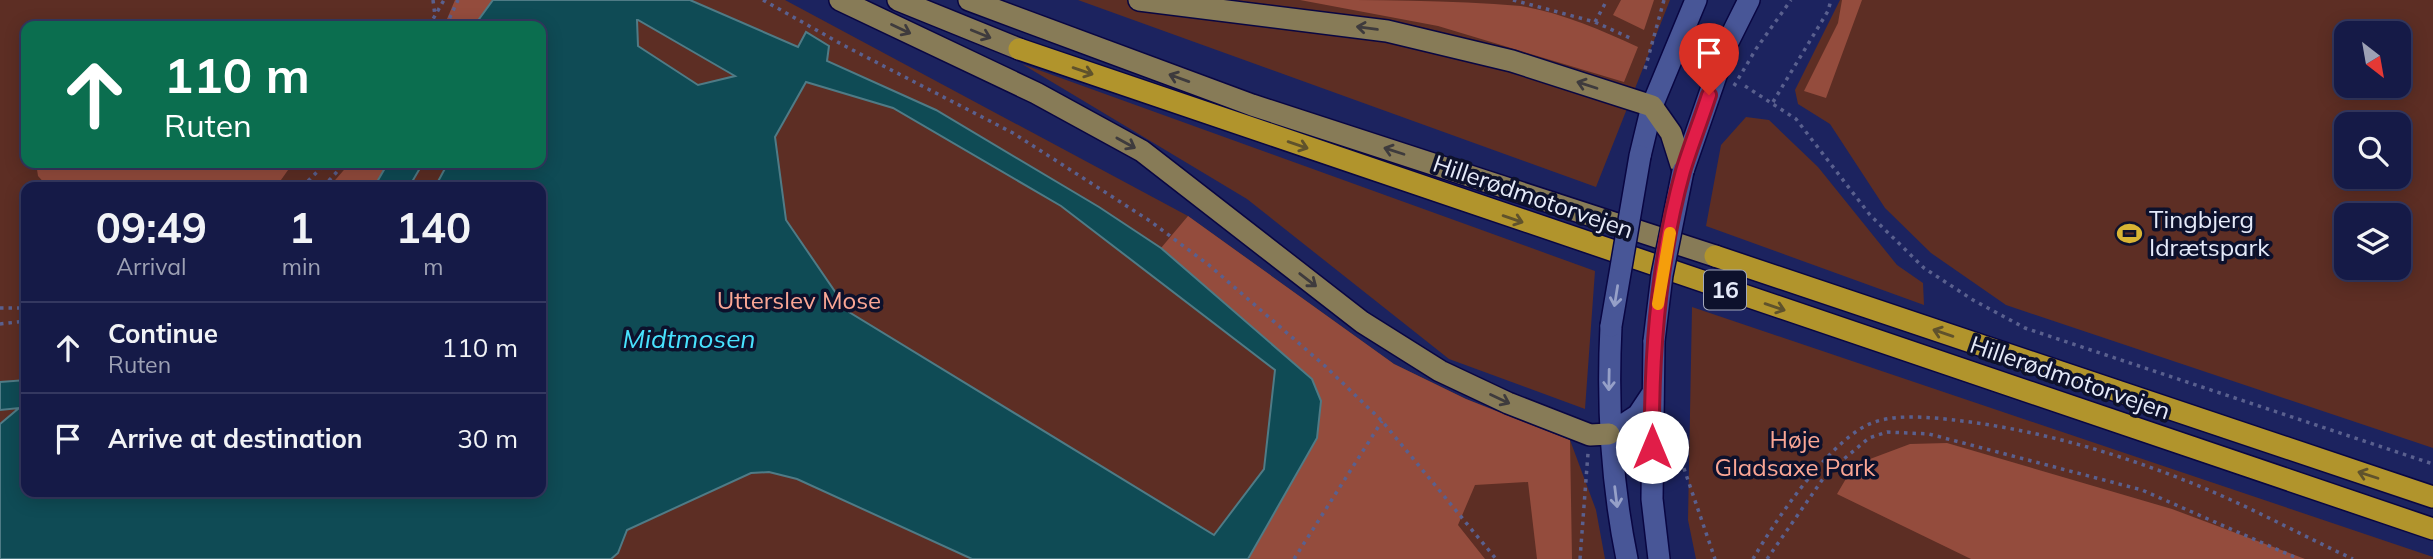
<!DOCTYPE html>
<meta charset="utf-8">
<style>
body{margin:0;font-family:Mulish,sans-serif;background:#222752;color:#f1f3f6;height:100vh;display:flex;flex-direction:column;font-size:26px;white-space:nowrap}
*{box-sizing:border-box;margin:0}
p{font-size:23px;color:#9da1b4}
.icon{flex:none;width:38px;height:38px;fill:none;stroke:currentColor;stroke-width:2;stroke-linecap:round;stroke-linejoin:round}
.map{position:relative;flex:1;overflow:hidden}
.details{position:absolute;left:21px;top:182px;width:525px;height:315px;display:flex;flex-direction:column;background:#151a47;border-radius:14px;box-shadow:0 4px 18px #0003,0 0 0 2px #343860}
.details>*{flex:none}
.banner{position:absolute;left:21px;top:21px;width:525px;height:147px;border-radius:14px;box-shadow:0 4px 18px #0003,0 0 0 2px #343860;background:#0b6e4f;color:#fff;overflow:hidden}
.needle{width:46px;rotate:149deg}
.buttons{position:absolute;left:2334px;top:21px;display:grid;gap:14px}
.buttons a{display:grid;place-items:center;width:77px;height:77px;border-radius:14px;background:#151a47;box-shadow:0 4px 18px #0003,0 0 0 2px #343860;font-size:35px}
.pin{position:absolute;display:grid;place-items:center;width:60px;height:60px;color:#fff;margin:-72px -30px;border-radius:50% 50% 50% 0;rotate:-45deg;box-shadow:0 0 7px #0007}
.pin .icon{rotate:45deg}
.me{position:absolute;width:77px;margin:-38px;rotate:0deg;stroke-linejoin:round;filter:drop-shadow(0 0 5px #0008)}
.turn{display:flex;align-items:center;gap:24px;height:147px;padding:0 28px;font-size:32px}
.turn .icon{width:91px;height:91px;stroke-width:2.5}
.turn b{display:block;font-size:49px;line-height:60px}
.eta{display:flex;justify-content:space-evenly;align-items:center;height:119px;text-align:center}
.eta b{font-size:42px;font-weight:700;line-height:49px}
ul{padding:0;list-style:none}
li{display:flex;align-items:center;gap:21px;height:91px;padding:0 28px;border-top:2px solid #343860}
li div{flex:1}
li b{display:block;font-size:26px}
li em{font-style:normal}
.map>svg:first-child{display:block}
.green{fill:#5d2e24;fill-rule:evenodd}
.forest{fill:#944c3d}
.water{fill:#0f4b55;stroke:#4f7b86;stroke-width:2;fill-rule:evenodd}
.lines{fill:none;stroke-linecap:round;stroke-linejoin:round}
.secondary-casing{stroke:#090642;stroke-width:24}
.primary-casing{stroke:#090642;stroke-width:24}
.highway-casing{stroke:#090642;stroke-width:24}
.path{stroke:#5a608e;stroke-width:3.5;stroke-dasharray:3.5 5;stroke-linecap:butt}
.secondary{stroke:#485697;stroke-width:21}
.primary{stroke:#877b57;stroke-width:21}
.highway{stroke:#b1942c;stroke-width:21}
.secondary-bridge-casing{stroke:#090642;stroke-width:24;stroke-linecap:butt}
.secondary-bridge{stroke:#485697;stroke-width:21}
.oneway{stroke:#3e3b3d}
.oneway2{stroke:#5f522c}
.oneway3{stroke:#96a0c8}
.route-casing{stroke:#92132f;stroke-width:18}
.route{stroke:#e11d48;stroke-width:12}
.slow{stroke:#f59e0b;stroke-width:12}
.labels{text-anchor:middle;stroke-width:7;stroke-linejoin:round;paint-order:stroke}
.shield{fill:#0d112c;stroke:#a4a9bc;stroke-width:2}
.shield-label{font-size:23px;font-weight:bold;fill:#e5eaf9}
.street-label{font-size:24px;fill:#e5eaf9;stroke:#0d112c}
.poi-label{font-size:24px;fill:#e5eaf9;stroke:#0d112c;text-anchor:start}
.park-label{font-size:24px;fill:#faa694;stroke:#0d112c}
.water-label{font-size:26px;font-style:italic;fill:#48e2fe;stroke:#0d112c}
</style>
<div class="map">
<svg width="2433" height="559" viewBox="0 0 2433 559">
<rect width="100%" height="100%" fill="#1c235f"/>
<path class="green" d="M0 0H785L1188 216 1394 364 1466 399 1570 440 1596 510 1605 559H0ZM26 26H541V163H26ZM26 187H541V492H26Z
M1078 0H1670L1596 187Z
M1840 0H2433V448L2006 305 1931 253 1885 208 1830 124 1798 104 1795 90ZM2347 33H2399V86H2347ZM2347 124H2399V177H2347ZM2347 215H2399V268H2347Z
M1022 64 1595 271 1585 409 1449 359 1247 199Z
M1746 117 1769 120 1818 167 1897 265 1923 283 1924 305 1706 226 1721 145Z
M1692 307 2433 557V559H1696L1688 520Z"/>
<path class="forest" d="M455 0H493L474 26H444Z
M1300 0C1373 0 1450 0 1521 6 1562 13 1601 30 1638 47L1624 82 1438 26Z
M1621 0H1654L1644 30 1613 15Z
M1842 0H1862L1826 98 1804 91 1838 23Z
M36 163H293L276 187H48L38 176Z
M350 163H388L374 187H329Z
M1188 216 1394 364 1466 399 1570 440 1572 559H1537L1528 482 1475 485 1458 525 1485 559H1248L1317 438 1312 379 1161 248Z
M1947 443 2172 509 2305 559H1971L1837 494 1854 465 1910 444Z"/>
<path class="water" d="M493 0H690L798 47 806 32 829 46 827 61 936 110 1099 207 1161 248 1312 379 1321 401 1317 438 1248 559H972L797 479 769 472 751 473 627 530 618 553 611 559H0V424L19 408 0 410V382L26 380V492H541V187H435L448 163H541V26H474ZM637 20H638L735 76 698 85 638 46ZM806 82 893 108 1061 206 1275 370 1264 469 1214 535 849 312 786 220 775 137Z
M388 163H423L409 187H374Z"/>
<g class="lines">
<defs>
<path id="secondary" d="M1640 156 1652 106 1696 0
M1683 171 1727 44 1749 0
M1611 326C1607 406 1611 481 1627 559
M1654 341 1652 499 1659 559
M1609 434 1638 415 1652 394"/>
<path id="primary" d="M840 0 1036 93 1142 151 1362 322 1440 371 1508 403 1590 435 1609 434
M898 0 1019 49
M969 0 1252 105 1715 256
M1139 0 1387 31 1512 61 1652 106 1671 133 1683 171"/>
<path id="highway" d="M1019 49 2433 529
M1715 256 2433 497"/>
</defs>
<use href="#secondary" class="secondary-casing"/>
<use href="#primary" class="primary-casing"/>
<use href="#highway" class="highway-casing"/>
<path class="path" d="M433 0 435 16
M763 0 843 45 1013 133 1150 221 1210 266 1325 366 1382 421 1496 559
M1513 0 1595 22 1630 38
M1595 22 1607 0
M429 26 444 0
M446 26 458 0
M1645 69 1664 0
M1734 86 1756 49 1791 0
M1745 86 1796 119 1870 215 1924 268 1973 300 2025 328 2433 464
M1773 102 1828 11 1831 0
M302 187 326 163
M323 187 345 163
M0 308H26
M0 324 26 321
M1674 427 1678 451 1715 559
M1294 559 1382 421
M1580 559 1588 453
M1753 559C1776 519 1825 448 1865 426 1890 413 1927 417 1954 420 2034 429 2114 452 2189 482 2245 504 2299 534 2353 559
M1767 559 1827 473 1869 438 1887 432 1929 434 2142 490 2299 559"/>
<use href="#secondary" class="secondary"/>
<use href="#primary" class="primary"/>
<use href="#highway" class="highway"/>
<defs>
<path id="secondary-bridge" d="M1611 326 1640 156
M1654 341 1662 275 1683 171"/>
</defs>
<use href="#secondary-bridge" class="secondary-bridge-casing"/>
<use href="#secondary-bridge" class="secondary-bridge"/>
</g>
<defs><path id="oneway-shaft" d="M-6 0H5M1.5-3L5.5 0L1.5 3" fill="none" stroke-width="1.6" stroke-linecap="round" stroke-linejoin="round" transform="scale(1.75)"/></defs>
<g class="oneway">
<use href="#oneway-shaft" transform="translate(1367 28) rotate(-172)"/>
<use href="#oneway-shaft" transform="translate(901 29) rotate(25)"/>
<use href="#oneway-shaft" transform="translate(981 34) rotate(22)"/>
<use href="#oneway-shaft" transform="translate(1179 78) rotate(-160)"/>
<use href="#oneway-shaft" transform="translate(1587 85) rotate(-162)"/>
<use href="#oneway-shaft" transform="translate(1126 143) rotate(29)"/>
<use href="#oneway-shaft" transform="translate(1394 151) rotate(-162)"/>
<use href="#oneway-shaft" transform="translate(1308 280) rotate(38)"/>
<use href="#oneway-shaft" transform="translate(1500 399) rotate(25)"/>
</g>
<g class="oneway2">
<use href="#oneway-shaft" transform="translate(1083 71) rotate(19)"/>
<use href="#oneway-shaft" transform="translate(1298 145) rotate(19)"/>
<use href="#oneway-shaft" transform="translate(1513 219) rotate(19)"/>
<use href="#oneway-shaft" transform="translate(1775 307) rotate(19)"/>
<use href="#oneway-shaft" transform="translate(1943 333) rotate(-161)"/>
<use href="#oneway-shaft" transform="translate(2368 475) rotate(-162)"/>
</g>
<g class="oneway3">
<use href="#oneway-shaft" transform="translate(1616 296) rotate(99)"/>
<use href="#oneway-shaft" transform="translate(1609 380) rotate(91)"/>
<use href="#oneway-shaft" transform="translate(1616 497) rotate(83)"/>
</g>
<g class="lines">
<defs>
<path id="route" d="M1652 447C1651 354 1658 261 1683 171 1691 145 1701 120 1709 95"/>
</defs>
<use href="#route" class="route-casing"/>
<use href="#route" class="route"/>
<path class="slow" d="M1658 304 1670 233"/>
</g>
<defs>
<symbol id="stadium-bare" viewBox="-9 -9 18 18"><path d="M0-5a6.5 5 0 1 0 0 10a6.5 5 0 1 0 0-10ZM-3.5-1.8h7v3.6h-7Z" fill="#d8b434" stroke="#0d112c" stroke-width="2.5" paint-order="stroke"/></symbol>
</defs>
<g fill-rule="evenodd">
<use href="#stadium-bare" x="2112" y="216" width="35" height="35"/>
</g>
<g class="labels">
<rect class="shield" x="1704" y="270.5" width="42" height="39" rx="5"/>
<g class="shield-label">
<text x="1725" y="298">16</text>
</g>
<g class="street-label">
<text transform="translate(1533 197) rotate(19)" y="8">Hillerødmotorvejen</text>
<text transform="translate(2070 378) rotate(19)" y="8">Hillerødmotorvejen</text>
</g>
<g class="poi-label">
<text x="2149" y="228">Tingbjerg<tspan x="2149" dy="28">Idrætspark</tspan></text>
</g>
<g class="park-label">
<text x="799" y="309">Utterslev Mose</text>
<text x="1795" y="448">Høje<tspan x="1795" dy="28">Gladsaxe Park</tspan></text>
</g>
<g class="water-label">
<text x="689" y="348">Midtmosen</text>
</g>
</g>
</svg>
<div class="buttons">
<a><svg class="needle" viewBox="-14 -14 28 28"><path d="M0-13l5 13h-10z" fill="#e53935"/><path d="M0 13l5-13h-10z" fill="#9da1b4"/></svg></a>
<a><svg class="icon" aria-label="search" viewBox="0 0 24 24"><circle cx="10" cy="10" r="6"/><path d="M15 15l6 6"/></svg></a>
<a><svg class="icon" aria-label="layers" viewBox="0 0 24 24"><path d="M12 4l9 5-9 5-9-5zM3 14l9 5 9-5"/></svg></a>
</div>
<div class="pin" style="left:1709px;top:95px;background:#d93025"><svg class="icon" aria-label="arrive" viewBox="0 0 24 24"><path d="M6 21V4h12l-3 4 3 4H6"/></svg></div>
<svg class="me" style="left:1652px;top:447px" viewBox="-20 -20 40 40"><circle r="19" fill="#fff"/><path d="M0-13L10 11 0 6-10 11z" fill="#e11d48"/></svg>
<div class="banner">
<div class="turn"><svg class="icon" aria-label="ahead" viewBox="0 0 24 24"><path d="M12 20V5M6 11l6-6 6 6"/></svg><div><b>110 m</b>Ruten</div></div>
</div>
<section class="details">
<div class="eta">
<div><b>09:49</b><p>Arrival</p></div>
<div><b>1</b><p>min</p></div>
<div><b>140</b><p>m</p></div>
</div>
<ul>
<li><svg class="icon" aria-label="ahead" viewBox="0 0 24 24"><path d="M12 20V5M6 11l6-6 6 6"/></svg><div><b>Continue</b><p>Ruten</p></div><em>110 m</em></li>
<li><svg class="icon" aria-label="arrive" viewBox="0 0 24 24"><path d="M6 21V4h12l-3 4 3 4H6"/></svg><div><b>Arrive at destination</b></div><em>30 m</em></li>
</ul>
</section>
</div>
